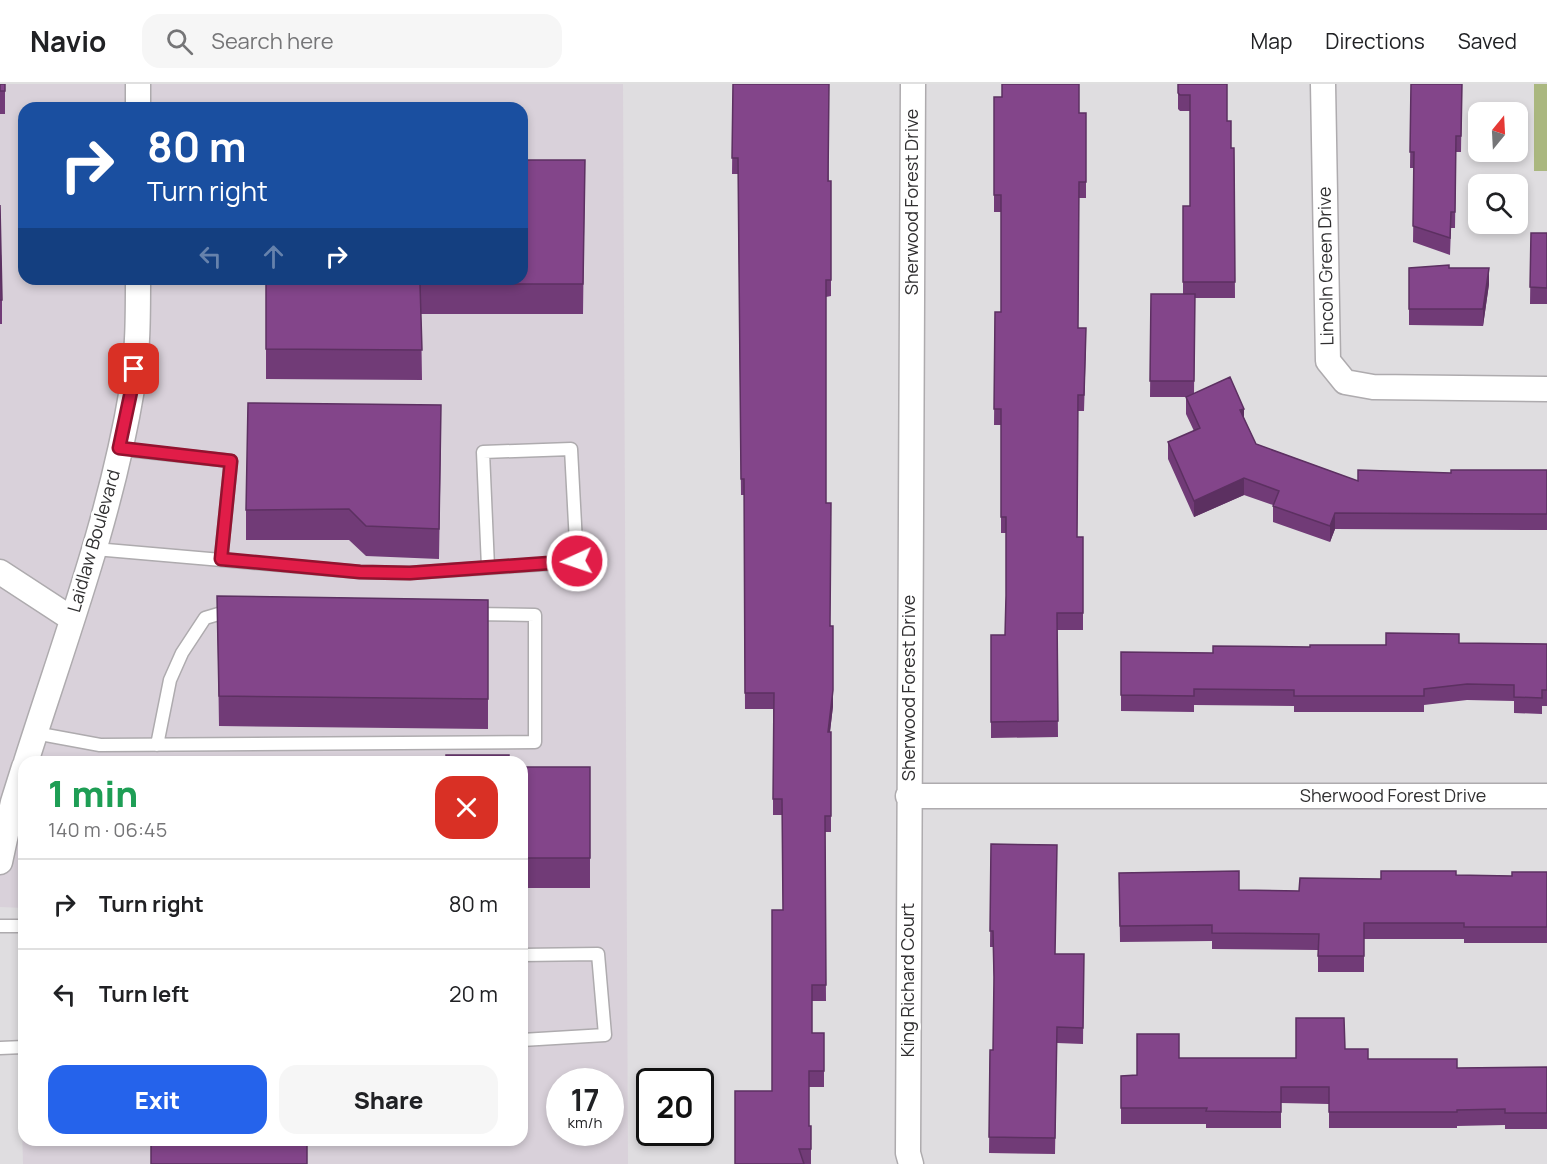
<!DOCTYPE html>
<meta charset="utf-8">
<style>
body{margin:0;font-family:Manrope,sans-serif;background:#f6f6f6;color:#202124;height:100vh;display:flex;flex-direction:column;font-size:22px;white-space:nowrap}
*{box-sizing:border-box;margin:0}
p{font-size:20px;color:#757577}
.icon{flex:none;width:33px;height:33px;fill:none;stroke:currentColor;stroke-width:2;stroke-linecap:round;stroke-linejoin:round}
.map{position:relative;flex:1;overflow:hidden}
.panel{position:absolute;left:18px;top:672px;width:510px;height:390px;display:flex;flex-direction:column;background:#fff;border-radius:18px;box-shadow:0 3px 9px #0003}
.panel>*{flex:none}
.hud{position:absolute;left:18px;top:18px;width:510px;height:183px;border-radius:18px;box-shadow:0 3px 9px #0003;background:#1a4fa0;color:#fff;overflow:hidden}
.needle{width:39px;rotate:18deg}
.controls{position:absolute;left:1468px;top:18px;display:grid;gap:12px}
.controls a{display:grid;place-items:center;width:60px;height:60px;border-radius:12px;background:#fff;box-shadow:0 3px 9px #0003;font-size:30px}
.speed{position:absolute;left:546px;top:984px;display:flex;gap:12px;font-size:30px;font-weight:700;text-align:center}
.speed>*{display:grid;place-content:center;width:78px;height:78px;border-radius:50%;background:#fff;box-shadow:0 3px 9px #0003;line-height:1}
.speed small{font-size:15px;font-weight:400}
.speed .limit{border:3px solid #111;border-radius:9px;background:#fff;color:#111}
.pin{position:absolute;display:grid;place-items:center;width:51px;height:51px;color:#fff;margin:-26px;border-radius:12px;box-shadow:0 3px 9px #0006}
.me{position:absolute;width:66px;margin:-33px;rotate:267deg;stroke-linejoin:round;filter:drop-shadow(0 0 4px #0008)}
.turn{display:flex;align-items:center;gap:21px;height:126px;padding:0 30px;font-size:27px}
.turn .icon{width:78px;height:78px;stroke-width:2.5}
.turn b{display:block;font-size:42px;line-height:51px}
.lanes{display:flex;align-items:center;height:57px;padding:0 30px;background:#0003;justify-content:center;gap:30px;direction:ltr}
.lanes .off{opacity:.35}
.round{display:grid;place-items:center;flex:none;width:63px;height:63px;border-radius:18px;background:#f6f6f6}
.head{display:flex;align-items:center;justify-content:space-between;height:102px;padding:0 30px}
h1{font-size:36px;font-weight:800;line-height:45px;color:#1e9e55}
.primary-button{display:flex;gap:12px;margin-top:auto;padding:12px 30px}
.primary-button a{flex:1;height:69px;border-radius:18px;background:#2563eb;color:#fff;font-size:24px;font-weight:800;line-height:69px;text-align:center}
.primary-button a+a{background:#f6f6f6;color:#202124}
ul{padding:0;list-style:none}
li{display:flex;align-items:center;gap:18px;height:90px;padding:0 30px;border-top:2px solid #e0e0e0}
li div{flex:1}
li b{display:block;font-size:22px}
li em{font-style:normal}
header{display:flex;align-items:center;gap:36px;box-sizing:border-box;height:84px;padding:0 30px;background:#fff;border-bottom:2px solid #e0e0e0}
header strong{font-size:28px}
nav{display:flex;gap:33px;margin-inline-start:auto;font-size:21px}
.search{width:420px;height:54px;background:#f6f6f6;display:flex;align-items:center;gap:15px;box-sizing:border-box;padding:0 21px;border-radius:18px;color:#757577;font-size:22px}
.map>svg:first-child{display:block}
.built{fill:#d9d1da;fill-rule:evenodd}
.green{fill:#aab77f}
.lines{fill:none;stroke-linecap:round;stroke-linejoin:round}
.service-casing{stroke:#aeabae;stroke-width:15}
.minor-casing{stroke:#aeabae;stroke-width:27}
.service{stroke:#fff;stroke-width:12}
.minor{stroke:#fff;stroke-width:24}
.wall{fill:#713b77}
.shaded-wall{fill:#5c3061}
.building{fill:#83458a;stroke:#5c3061;stroke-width:1.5}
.route-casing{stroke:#92132f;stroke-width:15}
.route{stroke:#e11d48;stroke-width:10}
.labels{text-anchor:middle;stroke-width:6;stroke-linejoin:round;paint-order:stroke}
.street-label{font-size:18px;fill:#302f30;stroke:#fff}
</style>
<header>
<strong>Navio</strong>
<div class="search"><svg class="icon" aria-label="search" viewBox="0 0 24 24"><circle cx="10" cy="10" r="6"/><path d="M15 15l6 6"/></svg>Search here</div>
<nav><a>Map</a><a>Directions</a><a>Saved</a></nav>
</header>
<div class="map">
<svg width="1547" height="1080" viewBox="0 0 1547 1080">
<rect width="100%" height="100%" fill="#dfdde0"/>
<path class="built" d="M0 0H623L628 1080H23L21 1000 24 891V1056H522V678H24V824L0 823ZM24 24H522V195H24ZM560 998H610V1048H560Z"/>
<path class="green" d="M1534 0H1547V87H1534Z"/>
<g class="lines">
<defs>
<path id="service" d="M119 365 231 377 221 475
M95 465 360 488 409 489 577 478 571 365 483 368 488 483
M35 649 100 661 535 658V531L471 530
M157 661 170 596 182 569 205 534 232 526
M0 842H24
M522 871 598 870 605 951 522 956
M0 964 24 963"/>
<path id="minor" d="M138 0V24
M1323 0 1328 277 1345 298 1373 303 1547 305
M0 488 72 535
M26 678C65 555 111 433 132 305 138 269 138 231 138 195
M908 712H1547
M0 778 13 718 24 683
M911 1080 908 1069 913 0"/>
</defs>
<use href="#service" class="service-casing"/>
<use href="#minor" class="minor-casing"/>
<use href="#service" class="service"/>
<use href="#minor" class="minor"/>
</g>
<path class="wall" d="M0 0H5V30H0Z
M733 0 828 63 831 193V212L826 213V419L833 622 830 648H831V748H825L826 917H812V949H824V1003H809V1042H811V1080H735L772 1007 783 826 782 731H773V625H745L744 411H741L738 90H732Z
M1178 0 1227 37 1231 64H1234L1235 214H1195L1194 310 1244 334 1256 360 1358 397 1451 389 1547 386V446L1335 445 1330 458 1273 438V421L1244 411 1194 433 1168 375V358L1194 347 1186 330V313H1150L1151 210H1183V122H1190V27H1180L1178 25Z
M1411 0H1462L1461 68H1456L1455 144H1451L1450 171 1413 158 1414 84H1410Z
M994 13 1079 29H1086V114H1079L1078 244 1086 260 1084 327H1078L1077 453H1083V546H1057L1058 653 991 654V551H1005L1006 512V449H1001V341H994L995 228H1001V128H994Z
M585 76 583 230H421L422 296 266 295V195Z
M0 121 2 216V240H0Z
M1531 149H1547V220H1530Z
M1409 184H1449L1489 200 1483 242 1409 241Z
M441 351 439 475 366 472 349 456H246V426Z
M217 512 488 516V645L219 642Z
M1459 559 1547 560V622H1542V630L1514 629V617L1467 616 1424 621V628H1294V622L1194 621V628L1121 627V568L1213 569 1310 563Z
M522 683H590V804H522Z
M991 760 1055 870H1084L1083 960 1057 959 1055 1070 989 1069 990 966H993L994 902 993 863H990Z
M1547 788V859H1464V855H1364V888H1318V866L1212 865V857L1120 858 1119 789 1239 806 1299 807 1381 795 1456 791 1512 792Z
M1345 965 1368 975 1457 984 1547 983V1045H1505V1041L1457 1042V1044H1329V1020L1281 1019V1044H1206V1040H1121V992L1137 991 1179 974H1296Z"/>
<path class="shaded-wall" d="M1489 184V200L1483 242V225Z
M1244 325V341L1240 326Z
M1244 394V411L1194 433V417Z
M1335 429V445L1330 458V442Z
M833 606V622L828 664V648Z"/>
<path class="building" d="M0 0H5V7H0Z
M733 0H829L828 97H831V196H826V419H831L830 542H833V606L828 648H831V732H825L826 901H812V949H824V987H809V1042H811V1065H799L804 1080H735V1007H772V826H783L782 715H773L774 609H745L744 395H741L738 74H732Z
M1002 0H1079V29H1086V98H1079L1078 244H1086L1084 311H1078L1077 453H1083V529H1057L1058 637 991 638V551H1005L1006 512V433H1001V325H994L995 228H1001V111H994V13H1002Z
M1178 0H1227V37H1231V64H1234L1235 198H1183V122H1190V11H1180L1178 9Z
M1411 0H1462L1461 52H1456L1455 128H1451L1450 154 1413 142 1414 68H1410Z
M522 76H585L583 200H420L422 266 266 265V195H522Z
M0 121 2 216H0Z
M1531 149H1547V204L1530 203Z
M1449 181V184H1489L1483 225H1409V184Z
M1151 210H1195L1194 297H1150Z
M1230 293 1244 325 1240 326 1256 360 1358 397V386L1451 389V386H1547V430L1335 429 1330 442 1273 422 1279 407 1244 394 1194 417 1168 358 1200 344 1186 313Z
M248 319 441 321 439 445 366 442 349 425 246 426Z
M217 512 488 516V615L219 612Z
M1386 549 1459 550V559L1547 560V606H1542V614L1514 613V601L1467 600 1424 605V612H1294V606L1194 605V612L1121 611V568L1213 569V562L1310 563V561H1386Z
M446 671H509V678H446Z
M522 683H590V774H522Z
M991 760 1057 761 1055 870H1084L1083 944 1057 943 1055 1054 989 1053 990 966H993L994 893 993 847H990Z
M1239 787V806L1299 807 1300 794 1381 795V787H1456V791L1512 792V788H1547V843H1464V839H1364V872H1318L1319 850 1212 849V841L1120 842 1119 789Z
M1296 934H1344L1345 965H1368V975H1457V984L1547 983V1029H1505V1025L1457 1026V1028H1329V1003H1281V1028L1206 1027 1207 1024H1121V992L1137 991V950H1179V974H1296Z
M151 1056H307V1080H151Z"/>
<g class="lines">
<defs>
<path id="route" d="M134 285 132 303 119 364 231 377 221 475 360 488 410 489 577 477"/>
</defs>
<use href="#route" class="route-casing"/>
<use href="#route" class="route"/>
</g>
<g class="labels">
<g class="street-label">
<text transform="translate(912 118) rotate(-90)" y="6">Sherwood Forest Drive</text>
<text transform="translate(1326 182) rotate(-91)" y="6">Lincoln Green Drive</text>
<text transform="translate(94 457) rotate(-74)" y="6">Laidlaw Boulevard</text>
<text transform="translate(909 604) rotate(-90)" y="6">Sherwood Forest Drive</text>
<text x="1393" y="718">Sherwood Forest Drive</text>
<text transform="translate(908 896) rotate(-90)" y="6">King Richard Court</text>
</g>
</g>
</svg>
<div class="controls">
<a><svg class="needle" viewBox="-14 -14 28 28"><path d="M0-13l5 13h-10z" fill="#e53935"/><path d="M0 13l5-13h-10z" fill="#757577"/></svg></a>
<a><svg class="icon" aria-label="search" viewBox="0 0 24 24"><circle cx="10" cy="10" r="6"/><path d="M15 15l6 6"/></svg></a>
</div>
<div class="speed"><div>17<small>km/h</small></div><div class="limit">20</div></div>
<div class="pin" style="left:134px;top:285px;background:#d93025"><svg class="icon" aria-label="arrive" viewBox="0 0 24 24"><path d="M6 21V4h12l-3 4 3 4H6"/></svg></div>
<svg class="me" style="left:577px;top:477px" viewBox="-20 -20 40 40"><circle r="17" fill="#e11d48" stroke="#fff" stroke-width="3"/><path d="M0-11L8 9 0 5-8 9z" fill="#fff"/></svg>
<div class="hud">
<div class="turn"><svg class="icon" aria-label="right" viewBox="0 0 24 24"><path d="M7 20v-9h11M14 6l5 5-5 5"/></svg><div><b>80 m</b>Turn right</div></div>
<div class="lanes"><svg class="icon off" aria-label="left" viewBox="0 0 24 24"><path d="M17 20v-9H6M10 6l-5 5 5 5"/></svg><svg class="icon off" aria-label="ahead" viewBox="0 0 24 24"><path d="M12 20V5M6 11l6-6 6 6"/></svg><svg class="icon" aria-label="right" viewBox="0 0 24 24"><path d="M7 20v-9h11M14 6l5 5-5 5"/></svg></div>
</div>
<section class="panel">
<div class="head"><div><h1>1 min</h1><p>140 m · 06:45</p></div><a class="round" style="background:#d93025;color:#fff"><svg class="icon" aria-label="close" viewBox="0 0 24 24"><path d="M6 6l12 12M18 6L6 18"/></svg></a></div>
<ul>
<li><svg class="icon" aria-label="right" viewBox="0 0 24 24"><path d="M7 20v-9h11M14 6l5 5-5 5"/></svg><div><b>Turn right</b></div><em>80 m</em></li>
<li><svg class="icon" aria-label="left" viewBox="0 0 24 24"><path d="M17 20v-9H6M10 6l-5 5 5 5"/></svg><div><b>Turn left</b></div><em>20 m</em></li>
</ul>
<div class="primary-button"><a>Exit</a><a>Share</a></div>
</section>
</div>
